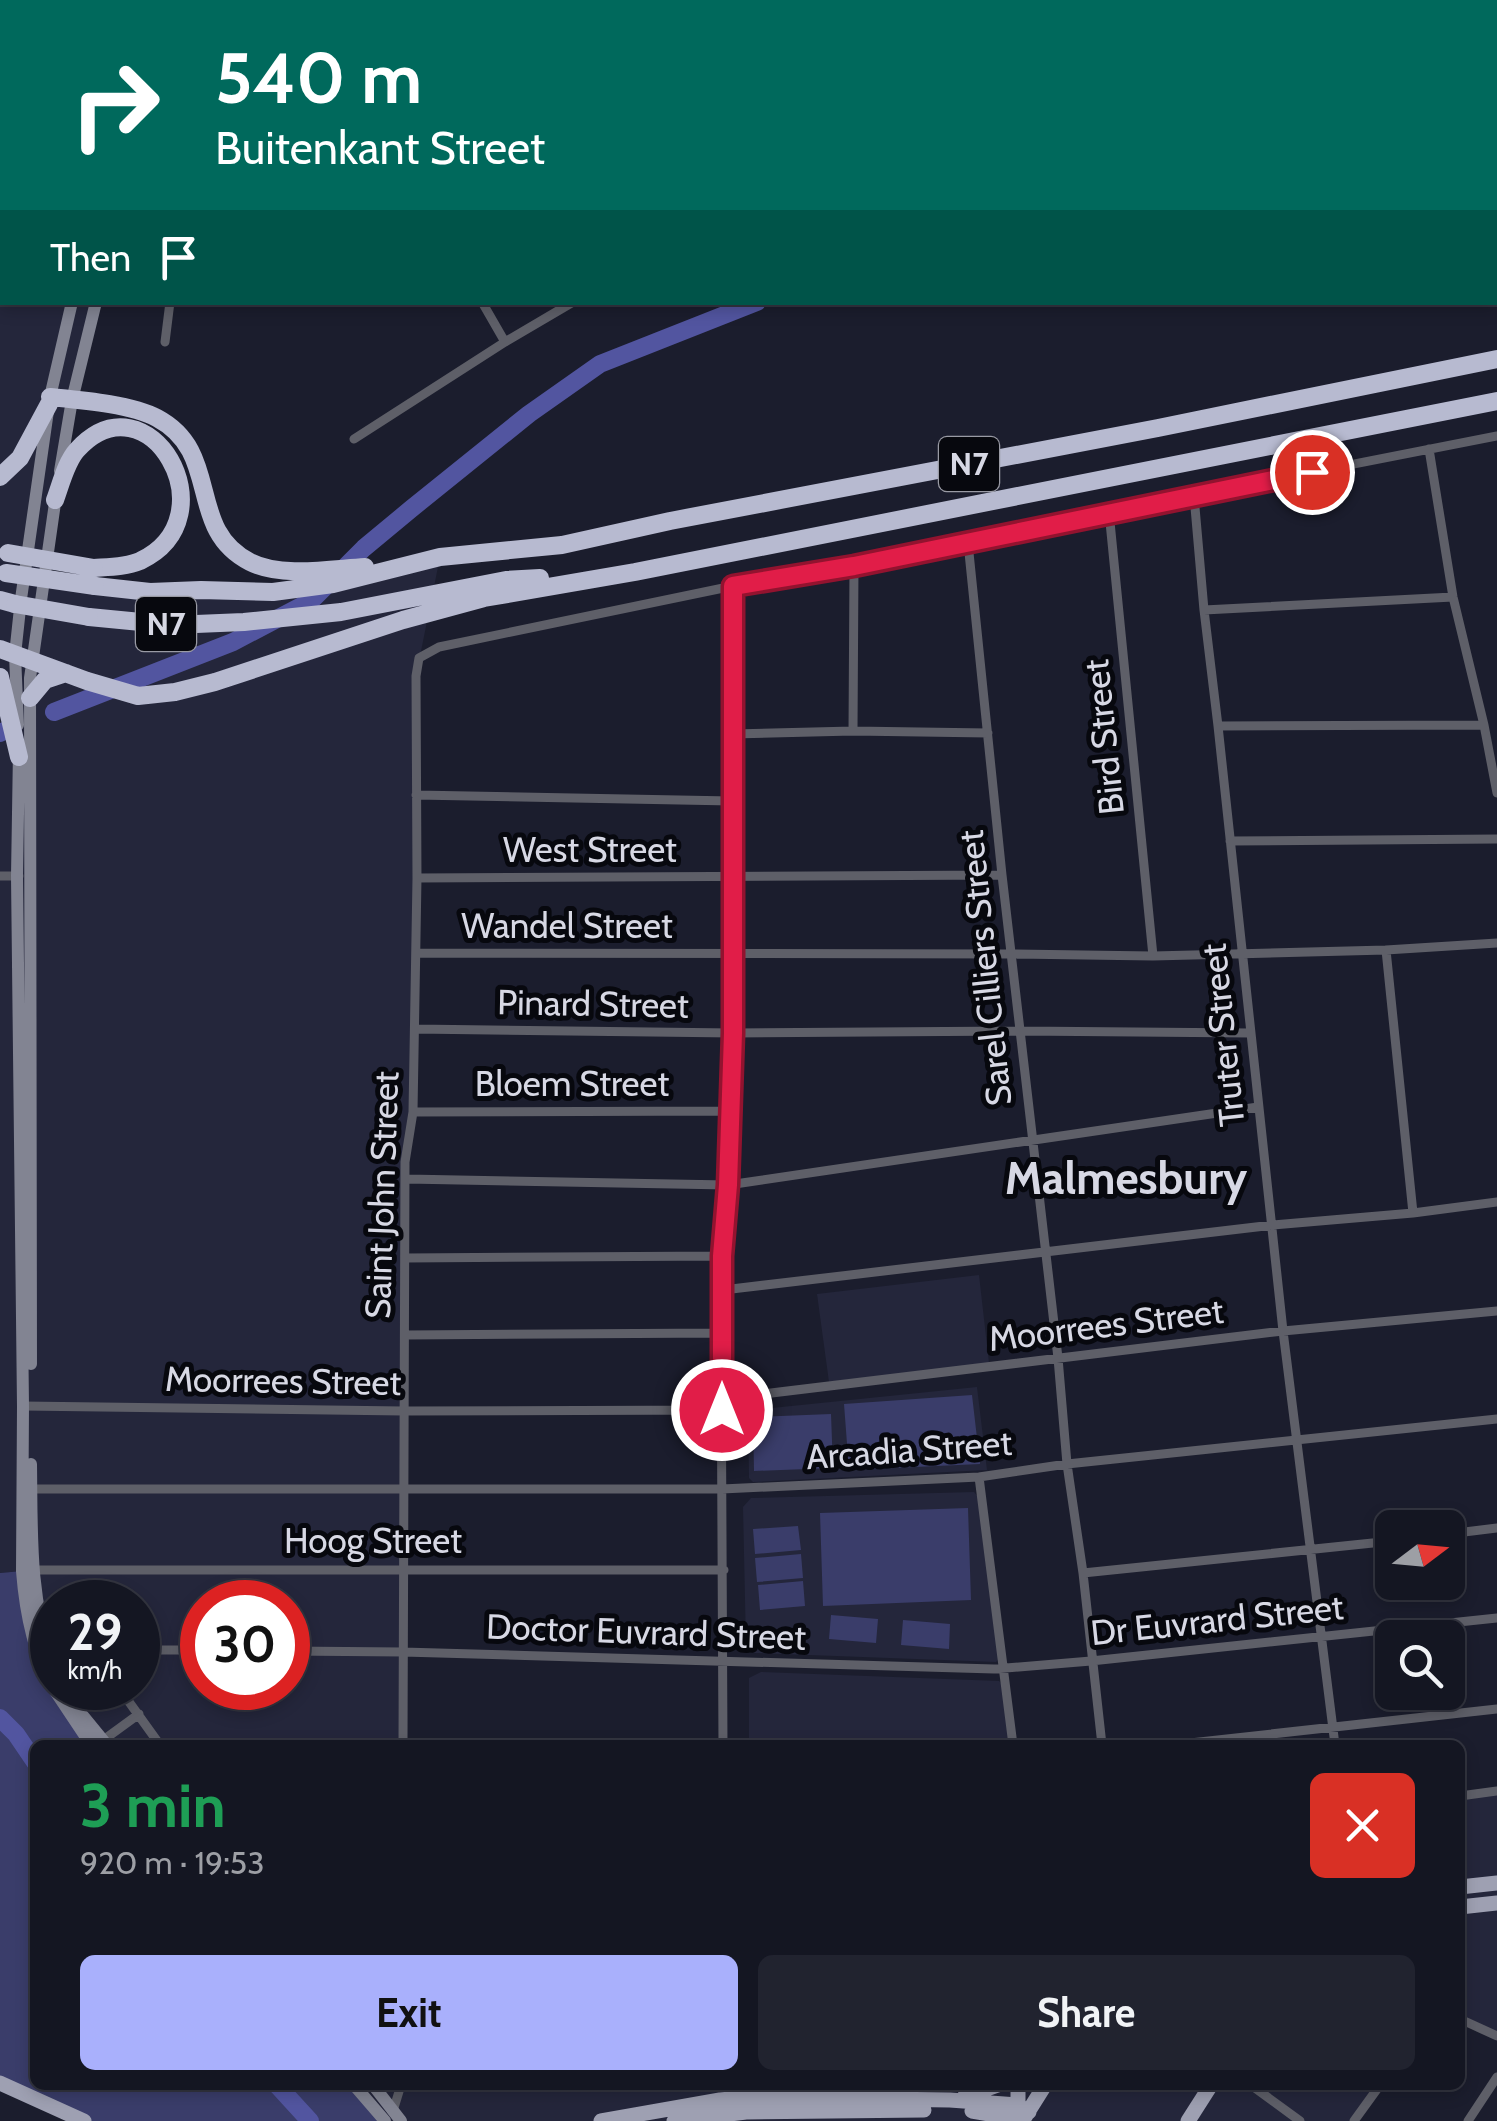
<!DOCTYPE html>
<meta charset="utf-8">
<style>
body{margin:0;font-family:Cabin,sans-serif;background:#21232f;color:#f1f3f6;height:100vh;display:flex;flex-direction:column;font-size:38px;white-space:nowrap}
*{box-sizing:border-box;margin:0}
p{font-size:32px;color:#9d9fa5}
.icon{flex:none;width:55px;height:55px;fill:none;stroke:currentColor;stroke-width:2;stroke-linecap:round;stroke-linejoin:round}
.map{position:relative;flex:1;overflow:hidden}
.drawer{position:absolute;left:30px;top:1740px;width:1435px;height:350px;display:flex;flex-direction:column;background:#141622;border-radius:15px;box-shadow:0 5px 15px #0003,0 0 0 2px #333540}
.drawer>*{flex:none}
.hud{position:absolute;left:0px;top:0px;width:1498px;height:305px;box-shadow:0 5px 15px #0003,0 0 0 2px #333540;background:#00695c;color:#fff;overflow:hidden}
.needle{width:65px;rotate:74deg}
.fabs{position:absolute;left:1375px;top:1510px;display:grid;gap:20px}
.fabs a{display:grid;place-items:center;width:90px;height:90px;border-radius:15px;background:#141622;box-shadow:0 5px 15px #0003,0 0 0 2px #333540;font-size:50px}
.speed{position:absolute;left:30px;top:1580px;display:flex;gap:20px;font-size:50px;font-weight:700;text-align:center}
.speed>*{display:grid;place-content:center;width:130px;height:130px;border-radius:50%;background:#141622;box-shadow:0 5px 15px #0003,0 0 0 2px #333540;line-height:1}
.speed small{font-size:25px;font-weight:400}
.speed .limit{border:15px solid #d22;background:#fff;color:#111}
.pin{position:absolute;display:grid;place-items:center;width:85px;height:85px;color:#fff;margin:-42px;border:5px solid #fff;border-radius:50%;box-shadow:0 2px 10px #0007}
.me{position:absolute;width:110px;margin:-55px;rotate:0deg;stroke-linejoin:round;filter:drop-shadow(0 0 8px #0008)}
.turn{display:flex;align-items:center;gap:35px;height:210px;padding:0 50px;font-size:45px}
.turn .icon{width:130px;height:130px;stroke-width:2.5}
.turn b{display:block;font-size:70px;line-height:85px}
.then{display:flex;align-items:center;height:95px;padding:0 50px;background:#0003;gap:20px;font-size:38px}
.round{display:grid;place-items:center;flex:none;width:105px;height:105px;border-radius:15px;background:#21232f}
.headline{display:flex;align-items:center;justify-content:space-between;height:170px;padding:0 50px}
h1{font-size:60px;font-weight:700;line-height:75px;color:#1e9e55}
.cta{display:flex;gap:20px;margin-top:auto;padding:20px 50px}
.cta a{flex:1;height:115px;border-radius:15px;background:#a9b0fc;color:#111;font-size:40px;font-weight:700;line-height:115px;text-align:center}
.cta a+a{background:#21232f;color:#f1f3f6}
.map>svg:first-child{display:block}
.built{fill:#24263b;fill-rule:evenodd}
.green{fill:#3a3d6a}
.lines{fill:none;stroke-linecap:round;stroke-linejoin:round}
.river{stroke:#5255a0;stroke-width:18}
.street{stroke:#5e5f68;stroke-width:9}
.secondary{stroke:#828492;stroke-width:12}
.primary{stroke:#9ea0b2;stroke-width:15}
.highway{stroke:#b7bad0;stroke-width:18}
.highway-bridge{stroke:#b7bad0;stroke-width:18}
.route-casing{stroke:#92132f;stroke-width:25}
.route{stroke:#e11d48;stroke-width:18}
.labels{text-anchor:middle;stroke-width:10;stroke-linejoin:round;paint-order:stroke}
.shield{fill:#07080e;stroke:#999aa4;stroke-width:2.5}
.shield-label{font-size:32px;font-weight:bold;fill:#d7d8e4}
.street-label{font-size:35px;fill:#d7d8e4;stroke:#07080e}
.district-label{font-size:45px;font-weight:bold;fill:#d7d8e4;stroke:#07080e}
</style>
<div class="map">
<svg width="1497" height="2121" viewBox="0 0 1497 2121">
<rect width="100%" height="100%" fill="#1b1d2d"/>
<path class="built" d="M0 98 2 99V302L96 303 45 576 273 592 440 557 418 666 413 1112 405 1162 403 1745H91L53 1688H138V1602H52V1687L22 1571 0 1573ZM202 1602H288V1688H202Z
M979 1275 989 1363 829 1382 817 1294Z
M977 1387 987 1470 753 1482 749 1478 748 1415 752 1410Z
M974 1492 985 1505 1003 1654 996 1662 754 1653 746 1645 743 1507 751 1498Z
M761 1672 999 1681 1007 1689 1014 1745H749V1678Z
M1497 1791V2036L1460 2019V1796Z
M354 2085H1380L1354 2121H385Z"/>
<path class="green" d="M972 1395 980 1464 849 1470 844 1404Z
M831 1414 833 1468 754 1471 753 1417Z
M968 1508 971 1600 823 1606 820 1513Z
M798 1526 801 1550 755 1554 753 1529Z
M801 1554 803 1578 757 1582 755 1558Z
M22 1571 39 1655 91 1745H35V2085H354L385 2121H84L0 2083V1573Z
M803 1581 805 1606 760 1610 758 1585Z
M831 1615 878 1619 876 1643 829 1639Z
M903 1620 950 1624 949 1649 901 1645Z"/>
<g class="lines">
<path class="river" d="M1106 2 1109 0
M54 712 233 642 311 601 364 548 411 509 529 414 600 364 757 302
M0 733 4 731
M0 1718 16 1734 35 1762
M277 2085 310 2121"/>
<path class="street" d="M661 0 708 1
M819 0V2
M873 0 874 2
M240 2 241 0
M375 2 379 0
M611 2 621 0
M482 302 505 342
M165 342 170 302
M354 439 505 342 573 302
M1429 449 1453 597 1484 725 1497 793
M1194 496 1204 610 1218 726 1283 1331 1335 1745
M1109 512 1153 956
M968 543 1002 875 1058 1358 1067 1464 1083 1573 1102 1745
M1204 610 1453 597
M1218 726 1484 725
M853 731 854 566
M732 734 853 731 988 733
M416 795 732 801
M1230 841 1497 839
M0 876H19
M417 878 1002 875
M1386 950 1413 1213
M416 953 1013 954 1153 956 1386 950 1497 943
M415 1029 733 1033 1021 1031 1250 1033
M413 1112 732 1111
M407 1179 728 1185 1258 1107
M406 1258 722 1256
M723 1290 1273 1225 1413 1213 1497 1202
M406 1335 721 1333
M722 1399 1283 1331 1497 1311
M23 1406 403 1411 722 1410
M979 1477 1013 1745
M28 1489H722L979 1477 1067 1464 1497 1419
M1448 1534 1497 1528
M31 1570H724
M1083 1573 1392 1541
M138 1650H202
M288 1651 403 1652 994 1669 1091 1661 1497 1618
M119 1688 160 1745
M102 1741 139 1714
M403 1745 405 1162 413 1112 417 878 416 676 419 658 439 647 733 586 854 566 1109 512 1497 436
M723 1745 721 1333 722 1256 728 1185 733 1033V586
M1172 1745 1497 1709
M1460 1796 1497 1791
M1460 2019 1497 2036
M1251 2085 1300 2121
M393 2111 401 2085
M1354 2121 1380 2085
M1468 2121 1497 2077"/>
<path class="secondary" d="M191 2 192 0
M60 471 72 400 96 302
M18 725 15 655 21 599 50 397 72 302
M19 750 17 876 23 1406 22 1571C25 1610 33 1652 52 1687
M31 1364 30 678 56 496
M31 1464C32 1531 29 1596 52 1660
M53 1688 91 1745
M65 1688 80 1712 107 1745
M354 2085 385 2121
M373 2085 401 2121"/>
<path class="primary" d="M1460 1887 1497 1883
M1460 1907 1497 1903
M0 2083 84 2121
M964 2097 998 2085
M972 2111 1023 2120 1045 2085
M1014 2115 1018 2105V2085
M601 2121 720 2100 751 2097 950 2100 1018 2105 1029 2112
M674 2121 746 2112 924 2110
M1188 2121 1211 2085"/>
<path class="highway" d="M50 397C80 400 131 404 157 418 223 453 185 529 250 562 281 578 331 569 365 567
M0 477 20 458 49 404
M55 500C61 484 66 462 77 450 148 372 233 517 140 561 126 567 109 567 94 568
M95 586 150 592 201 590 273 592 333 584 440 557 562 545 670 521 1158 428 1497 359
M0 600 15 604
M89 617 172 625 244 622 341 612 506 580 540 578
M0 649 87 681 138 696 175 692 215 682 403 620 484 598 635 572 1497 401
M0 677 19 757
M30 698 45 680 66 673"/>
<path class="highway-bridge" d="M8 553 94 568
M6 573 95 586
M15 604 89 617"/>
</g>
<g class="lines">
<defs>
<path id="route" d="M722 1410V1256L728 1185 733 1033V586L854 566 1312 472"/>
</defs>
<use href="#route" class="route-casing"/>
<use href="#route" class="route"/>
</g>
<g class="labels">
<g class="shield">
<rect x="939" y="437" width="60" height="54" rx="8"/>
<rect x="136" y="597" width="60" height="54" rx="8"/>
</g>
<g class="shield-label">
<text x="969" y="475">N7</text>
<text x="166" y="635">N7</text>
</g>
<g class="street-label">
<text transform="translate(1104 737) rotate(-96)" y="12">Bird Street</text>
<text x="590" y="862">West Street</text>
<text x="567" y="938">Wandel Street</text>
<text transform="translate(985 968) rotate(-96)" y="12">Sarel Cilliers Street</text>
<text transform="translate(593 1004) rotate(1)" y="12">Pinard Street</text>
<text transform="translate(1223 1035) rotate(-96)" y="12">Truter Street</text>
<text x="572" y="1096">Bloem Street</text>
<text transform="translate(382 1195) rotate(-88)" y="12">Saint John Street</text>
<text transform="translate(1106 1325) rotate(-7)" y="12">Moorrees Street</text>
<text transform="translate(283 1381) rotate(1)" y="12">Moorrees Street</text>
<text transform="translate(909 1450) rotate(-4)" y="12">Arcadia Street</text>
<text x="373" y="1553">Hoog Street</text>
<text transform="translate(1217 1620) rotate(-6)" y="12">Dr Euvrard Street</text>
<text transform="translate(646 1632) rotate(2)" y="12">Doctor Euvrard Street</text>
</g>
<g class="district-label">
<text x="1126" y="1194">Malmesbury</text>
</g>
</g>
</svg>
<div class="fabs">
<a><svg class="needle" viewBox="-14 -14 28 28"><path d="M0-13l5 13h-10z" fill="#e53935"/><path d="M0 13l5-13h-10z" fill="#9d9fa5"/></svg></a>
<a><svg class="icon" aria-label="search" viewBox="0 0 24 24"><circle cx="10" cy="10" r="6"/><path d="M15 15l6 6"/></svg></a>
</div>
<div class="speed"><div>29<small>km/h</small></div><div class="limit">30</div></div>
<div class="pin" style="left:1312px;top:472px;background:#d93025"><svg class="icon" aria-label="arrive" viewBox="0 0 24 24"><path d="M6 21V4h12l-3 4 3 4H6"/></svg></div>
<svg class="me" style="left:722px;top:1410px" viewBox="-20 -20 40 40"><circle r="17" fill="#e11d48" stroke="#fff" stroke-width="3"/><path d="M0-11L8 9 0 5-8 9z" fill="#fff"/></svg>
<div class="hud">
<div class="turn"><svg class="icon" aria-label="right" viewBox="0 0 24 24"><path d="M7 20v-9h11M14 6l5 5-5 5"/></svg><div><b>540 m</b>Buitenkant Street</div></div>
<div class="then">Then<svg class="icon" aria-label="arrive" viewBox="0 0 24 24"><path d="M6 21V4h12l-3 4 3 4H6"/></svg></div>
</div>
<section class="drawer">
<div class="headline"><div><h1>3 min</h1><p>920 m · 19:53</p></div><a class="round" style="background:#d93025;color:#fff"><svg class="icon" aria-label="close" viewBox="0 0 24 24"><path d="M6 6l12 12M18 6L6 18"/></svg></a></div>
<div class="cta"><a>Exit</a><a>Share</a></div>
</section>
</div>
